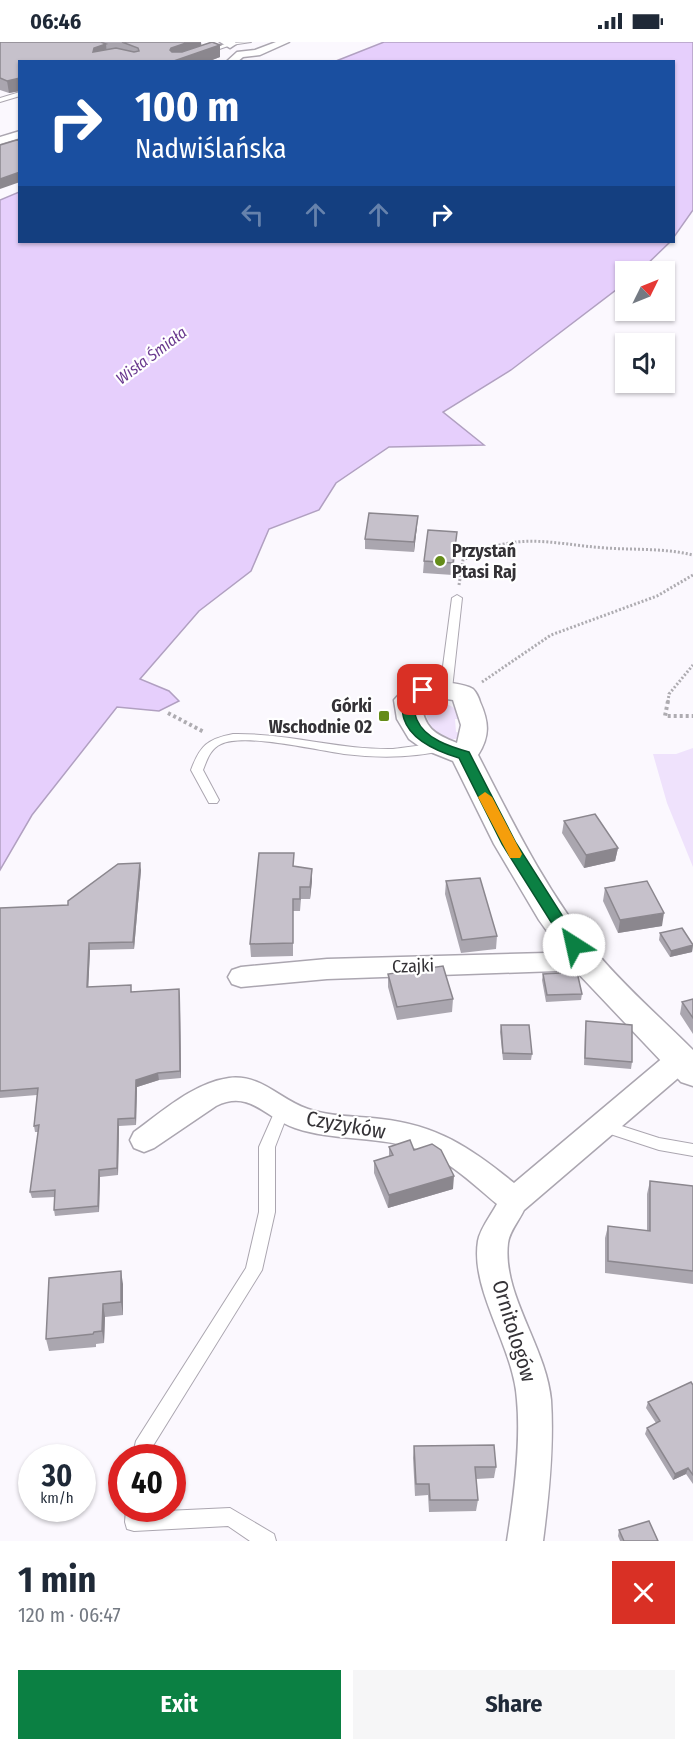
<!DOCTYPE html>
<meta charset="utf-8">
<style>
body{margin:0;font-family:"Fira Sans Condensed",sans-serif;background:#f6f6f7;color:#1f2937;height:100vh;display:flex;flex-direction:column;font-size:22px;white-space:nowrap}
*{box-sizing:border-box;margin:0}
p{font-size:20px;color:#747a83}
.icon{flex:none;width:33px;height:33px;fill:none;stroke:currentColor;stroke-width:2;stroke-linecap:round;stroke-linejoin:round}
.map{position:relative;height:1499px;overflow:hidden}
.side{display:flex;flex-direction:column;background:#fff;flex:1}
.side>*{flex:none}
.banner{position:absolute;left:18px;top:18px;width:657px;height:183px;border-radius:0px;box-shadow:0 2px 4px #0004;background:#1a4fa0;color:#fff;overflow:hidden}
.needle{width:39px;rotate:47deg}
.controls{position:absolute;left:615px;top:219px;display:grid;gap:12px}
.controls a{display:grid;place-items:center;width:60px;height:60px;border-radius:0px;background:#fff;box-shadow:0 2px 4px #0004;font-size:30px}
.speed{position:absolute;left:18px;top:1402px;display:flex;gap:12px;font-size:30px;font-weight:700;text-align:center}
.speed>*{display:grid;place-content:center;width:78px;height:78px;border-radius:50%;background:#fff;box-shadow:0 2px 4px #0004;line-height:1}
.speed small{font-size:15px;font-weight:400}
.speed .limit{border:9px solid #d22;background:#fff;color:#111}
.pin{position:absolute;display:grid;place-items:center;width:51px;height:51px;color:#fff;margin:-26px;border-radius:12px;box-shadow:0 3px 9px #0006}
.me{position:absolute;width:66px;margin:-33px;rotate:325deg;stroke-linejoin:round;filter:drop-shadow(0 0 4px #0008)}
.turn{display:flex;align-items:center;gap:21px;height:126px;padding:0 18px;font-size:27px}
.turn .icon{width:78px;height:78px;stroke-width:2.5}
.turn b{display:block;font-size:42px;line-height:51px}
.lanes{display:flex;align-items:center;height:57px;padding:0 18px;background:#0003;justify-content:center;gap:30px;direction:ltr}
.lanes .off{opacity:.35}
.round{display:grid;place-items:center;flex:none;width:63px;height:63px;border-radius:0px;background:#f6f6f7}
.headline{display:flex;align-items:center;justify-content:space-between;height:102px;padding:0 18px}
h1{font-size:36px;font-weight:700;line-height:45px}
.button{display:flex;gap:12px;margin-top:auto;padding:12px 18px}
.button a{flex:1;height:69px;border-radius:0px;background:#0b8043;color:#fff;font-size:24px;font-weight:700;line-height:69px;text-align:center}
.button a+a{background:#f6f6f7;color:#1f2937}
.status{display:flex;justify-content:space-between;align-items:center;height:42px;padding:0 30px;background:#fff;direction:ltr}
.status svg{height:16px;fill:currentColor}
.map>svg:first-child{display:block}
.green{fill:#efe2fc}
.water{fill:#e6cffc;stroke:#b1a0c1;stroke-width:1.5}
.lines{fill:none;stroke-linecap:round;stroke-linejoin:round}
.service-casing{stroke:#aba6b0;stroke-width:2}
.minor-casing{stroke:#aba6b0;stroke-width:3}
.tertiary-casing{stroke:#aba6b0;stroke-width:3}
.path-far1{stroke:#aeacb1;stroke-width:3;stroke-dasharray:2 2;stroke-linecap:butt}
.path{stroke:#aeacb1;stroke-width:4;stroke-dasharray:3 3;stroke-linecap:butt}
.service{fill:#fff;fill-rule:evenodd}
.minor{fill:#fff;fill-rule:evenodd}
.tertiary{fill:#fff;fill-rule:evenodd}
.wall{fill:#aaa6af}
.shaded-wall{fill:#8b878e}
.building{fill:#c6c1cb;stroke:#8b878e;stroke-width:1.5}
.route{fill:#0b8043;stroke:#07532c;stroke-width:1.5}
.slow{fill:#f59e0b}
.poi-dot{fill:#648c18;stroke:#fff;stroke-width:2}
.labels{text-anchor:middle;stroke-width:4.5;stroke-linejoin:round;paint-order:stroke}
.far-water-label{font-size:16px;font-style:italic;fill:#6a3a8f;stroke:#fff}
.poi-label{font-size:18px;font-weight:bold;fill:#343236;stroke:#fff;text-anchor:start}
.street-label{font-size:18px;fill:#343236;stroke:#fff}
.near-street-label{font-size:21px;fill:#343236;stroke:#fff}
</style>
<div class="status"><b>06:46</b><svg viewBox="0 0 49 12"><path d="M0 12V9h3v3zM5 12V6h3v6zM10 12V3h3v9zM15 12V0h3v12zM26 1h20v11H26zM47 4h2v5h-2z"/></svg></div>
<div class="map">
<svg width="693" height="1499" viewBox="0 0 693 1499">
<rect width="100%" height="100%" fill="#fbf8fe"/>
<path class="green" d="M429 660C442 660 457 662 461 677H455L456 690 462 691 459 696C437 703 427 681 424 663Z
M693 706V825L667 761 653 712H676Z"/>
<path class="water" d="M384 0H693V168L674 195V20L336 19Z
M19 150 20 200H670L640 229 626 230 625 241 511 328 443 370 484 403 389 405 336 441 319 468 269 487 251 529 199 569 140 637 169 649 179 659 159 669 117 665 32 773 0 828V158Z"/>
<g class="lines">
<defs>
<path id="service" d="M251 0 231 3 182 20H173L228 1Z
M20 50V54L0 60V56Z
M457 553 462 556 452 647 446 650 440 647 452 556Z
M233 692C287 691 339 708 393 707 405 706 440 699 447 705L445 708C413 716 377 716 344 712 315 708 246 691 221 702 210 707 207 718 203 728L219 758 217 761H209L191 728C200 704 207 697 233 692Z
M283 1060 288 1062 290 1066 275 1105V1170L262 1228 151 1407 150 1416H132L136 1399 246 1226 259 1170V1105L278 1062Z
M603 1078 659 1096 693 1102V1114L659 1108 598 1088 595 1084 598 1080Z
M230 1466 274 1492 276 1499H250L228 1484 134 1489 127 1487 125 1480 126 1467H144V1470Z"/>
<path id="minor" d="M276 0H289L260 13 243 15 237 20H226L237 10 255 8Z
M20 89V96L0 102V95Z
M585 910 594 912 598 919 594 926 585 928 327 937 241 945 232 942 228 935 232 928 241 925 327 917Z
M681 1006 691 1009 693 1014 691 1025 524 1168C520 1177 509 1190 508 1201 502 1253 546 1304 551 1358 554 1404 549 1453 543 1499H507C514 1455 521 1402 517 1358 514 1305 470 1249 478 1199 480 1187 491 1173 497 1162 474 1143 451 1120 422 1109 382 1093 336 1100 295 1086 265 1076 250 1047 216 1064L154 1106 144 1110 134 1106 130 1098 134 1090C162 1070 193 1041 229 1036 262 1032 280 1058 308 1067 331 1075 357 1074 381 1077 437 1083 471 1106 514 1141L671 1009Z"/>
<path id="tertiary" d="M220 0H235L236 2 230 6Z
M427 640C437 639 464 641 473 647 476 650 479 656 480 660 489 680 490 694 478 713 513 781 547 851 596 910 625 945 661 976 693 1008V1044L681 1040 574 927 539 878 494 802 453 719 423 707 409 697 397 677 394 658 404 647ZM434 655 453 658 461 683 457 701C434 692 424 686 421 660Z"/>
</defs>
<use href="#service" class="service-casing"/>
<use href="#minor" class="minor-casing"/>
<use href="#tertiary" class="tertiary-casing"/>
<path class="path-far1" d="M459 543 463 518C517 488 549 502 606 506 635 508 664 506 693 513
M482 640 551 593 657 554 693 533
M668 660 669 652 693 623"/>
<path class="path" d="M668 659 665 674H693
M168 671 204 690"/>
<use href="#service" class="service"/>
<use href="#minor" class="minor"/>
<use href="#tertiary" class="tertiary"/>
</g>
<path class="wall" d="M0 0H201V4L220 15 207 20H20V49L9 51 0 48Z
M417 484 414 510 365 507V497Z
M456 502 453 533 423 531 424 519Z
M564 779 618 806 615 819 584 826 562 791Z
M294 824 312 839 310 857H301L300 869H293V914L251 915 250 902Z
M141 828 134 907 90 908 88 945 132 950 180 954 181 1036 159 1038 137 1045 136 1083 119 1084 118 1133 100 1135 99 1170 55 1174 54 1168 55 1155 32 1156 30 1150 38 1090H35L34 1084 37 1053 0 1056V866L68 863Z
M446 839 497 894 496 907 461 911 445 852Z
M605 846 662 884 618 891 603 859Z
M660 891 693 902 692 910 670 915 659 898Z
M388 932 453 957 452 970 397 978 388 945Z
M543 932 582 952 581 958 546 960 542 938Z
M693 957V992L680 972 682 960Z
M586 979 632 1020 631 1027 584 1023 585 986Z
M501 983 532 1012 531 1018H503L500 990Z
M389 1105 414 1108 453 1147 388 1166 374 1131V1119L389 1114Z
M650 1139 693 1144V1242L605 1231V1196L608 1184 647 1189V1152Z
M123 1242V1273L105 1275 104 1301 96 1302V1305L49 1309 46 1297Z
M693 1343V1442L686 1432 673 1438 645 1392 647 1386 656 1381 646 1366 648 1360Z
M414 1404 496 1425 494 1436 476 1437 478 1458 476 1469 429 1470 428 1453 415 1454 413 1416Z
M619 1488 658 1499H620L618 1494Z"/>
<path class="shaded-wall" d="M189 0H201L202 8 172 18 170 8 171 6Z
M106 2 107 14 93 10 94 6Z
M220 3V15L207 20H171Z
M20 36V49L9 51 7 39Z
M20 130V140L0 147V137Z
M418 474 417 484 414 510V500Z
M618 806 615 819 584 826 586 813Z
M140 821 141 828 134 907 133 900Z
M312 827V839L310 857V845Z
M664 871 662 884 618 891 620 878Z
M89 901 90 908 88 952 87 945Z
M693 903 692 910 670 915 671 909Z
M179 947 180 954 181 1036 180 1029Z
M158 1031 159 1038 137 1045 136 1083 135 1076 136 1038Z
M118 1077 119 1084 118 1133 117 1126Z
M99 1128 100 1135 99 1170 98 1164Z
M454 1134 453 1147 388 1166 389 1153Z
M121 1229 123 1242V1273L121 1260Z
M103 1262 105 1275 104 1301 102 1289Z
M688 1426 686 1432 673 1438 675 1432Z"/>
<path class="building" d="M0 0H101L106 2 94 6 93 10 116 6 134 10 139 9 138 6 122 0H189L171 6 170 8 172 10H182L212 0 220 3 171 20H20V36L7 39 0 36Z
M20 97V130L0 137V103Z
M369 471 418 474 414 500 365 497Z
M428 488 457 490 453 521 424 519Z
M595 772 618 806 586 813 564 779Z
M259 811H294L293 824 312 827 310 845H300V857H293V901L250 902Z
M140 821 133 900 89 901 87 945 131 943V950L179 947 180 1029 158 1031 136 1038 135 1076 118 1077 117 1126 99 1128 98 1164 54 1168 55 1148 30 1150 39 1083 34 1084 38 1046 0 1049V866L68 863V859L118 822Z
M480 836 497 894 462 898 446 839Z
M647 839 664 871 620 878 605 846Z
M682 886 693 903 671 909 660 891Z
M443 924 453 957 397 965 388 932Z
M577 930 582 952 547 953 543 932Z
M693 957V976L682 960Z
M586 979 632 983V1020L585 1016Z
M501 983H529L532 1012 503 1011Z
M410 1098 414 1108 432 1102 441 1108 454 1134 389 1153 374 1119 393 1113 389 1105Z
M650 1139 693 1144V1229L608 1219V1184L650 1189Z
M121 1229V1260L103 1262 102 1289 94 1290 93 1292 46 1297 49 1236Z
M691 1340 693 1343V1433L688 1426 675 1432 647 1386 660 1379 648 1360Z
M494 1403 496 1425H475L478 1458H430L429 1442H416L414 1404Z
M649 1479 658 1499H624L619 1488Z"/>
<path class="route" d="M423 644 430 648 414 658C414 664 414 672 417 678 425 697 451 705 469 710L516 801 581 903 579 907H568L502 802 459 716C439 710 411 699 404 677 402 671 402 664 401 658L409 649Z"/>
<path class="slow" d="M485 750 492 755 522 812 520 816H510L508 812 478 755Z"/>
<g class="poi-dot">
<circle cx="440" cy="519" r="6"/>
<rect x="378" y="668" width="12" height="12" rx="3"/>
</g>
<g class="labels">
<g class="far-water-label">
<text transform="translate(151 313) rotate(-37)" y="6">Wisła Śmiała</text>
</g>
<g class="poi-label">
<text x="452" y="515">Przystań<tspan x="452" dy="21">Ptasi Raj</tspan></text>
<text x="372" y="670" text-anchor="end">Górki<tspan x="372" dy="21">Wschodnie 02</tspan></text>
</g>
<g class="street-label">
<text transform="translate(413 924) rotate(-2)" y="6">Czajki</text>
</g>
<g class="near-street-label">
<text transform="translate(346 1083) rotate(10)" y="7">Czyżyków</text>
<text transform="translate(514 1289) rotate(73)" y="7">Ornitologów</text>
</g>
</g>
</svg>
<div class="controls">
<a><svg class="needle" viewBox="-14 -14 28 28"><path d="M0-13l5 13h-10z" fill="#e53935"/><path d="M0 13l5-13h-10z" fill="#747a83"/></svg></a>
<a><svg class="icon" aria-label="sound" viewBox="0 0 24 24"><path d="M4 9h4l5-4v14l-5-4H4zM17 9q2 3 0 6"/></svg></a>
</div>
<div class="speed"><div>30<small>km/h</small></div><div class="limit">40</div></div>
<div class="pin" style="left:423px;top:648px;background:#d93025"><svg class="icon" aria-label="arrive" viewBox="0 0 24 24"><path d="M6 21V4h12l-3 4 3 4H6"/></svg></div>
<svg class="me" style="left:574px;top:903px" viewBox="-20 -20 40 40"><circle r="19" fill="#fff"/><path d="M0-13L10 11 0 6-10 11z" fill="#0b8043"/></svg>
<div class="banner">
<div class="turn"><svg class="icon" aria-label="right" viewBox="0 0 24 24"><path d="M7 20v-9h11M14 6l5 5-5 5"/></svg><div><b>100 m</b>Nadwiślańska</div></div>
<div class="lanes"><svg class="icon off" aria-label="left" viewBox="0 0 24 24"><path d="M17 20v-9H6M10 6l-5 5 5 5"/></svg><svg class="icon off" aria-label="ahead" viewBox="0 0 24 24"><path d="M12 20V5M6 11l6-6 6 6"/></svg><svg class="icon off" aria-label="ahead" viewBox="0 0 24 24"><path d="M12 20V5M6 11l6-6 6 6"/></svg><svg class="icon" aria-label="right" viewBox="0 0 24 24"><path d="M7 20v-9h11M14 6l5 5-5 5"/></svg></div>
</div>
</div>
<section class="side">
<div class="headline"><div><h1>1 min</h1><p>120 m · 06:47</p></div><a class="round" style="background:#d93025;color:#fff"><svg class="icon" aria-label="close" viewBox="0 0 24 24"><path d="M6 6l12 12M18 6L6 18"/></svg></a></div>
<div class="button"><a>Exit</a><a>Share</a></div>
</section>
